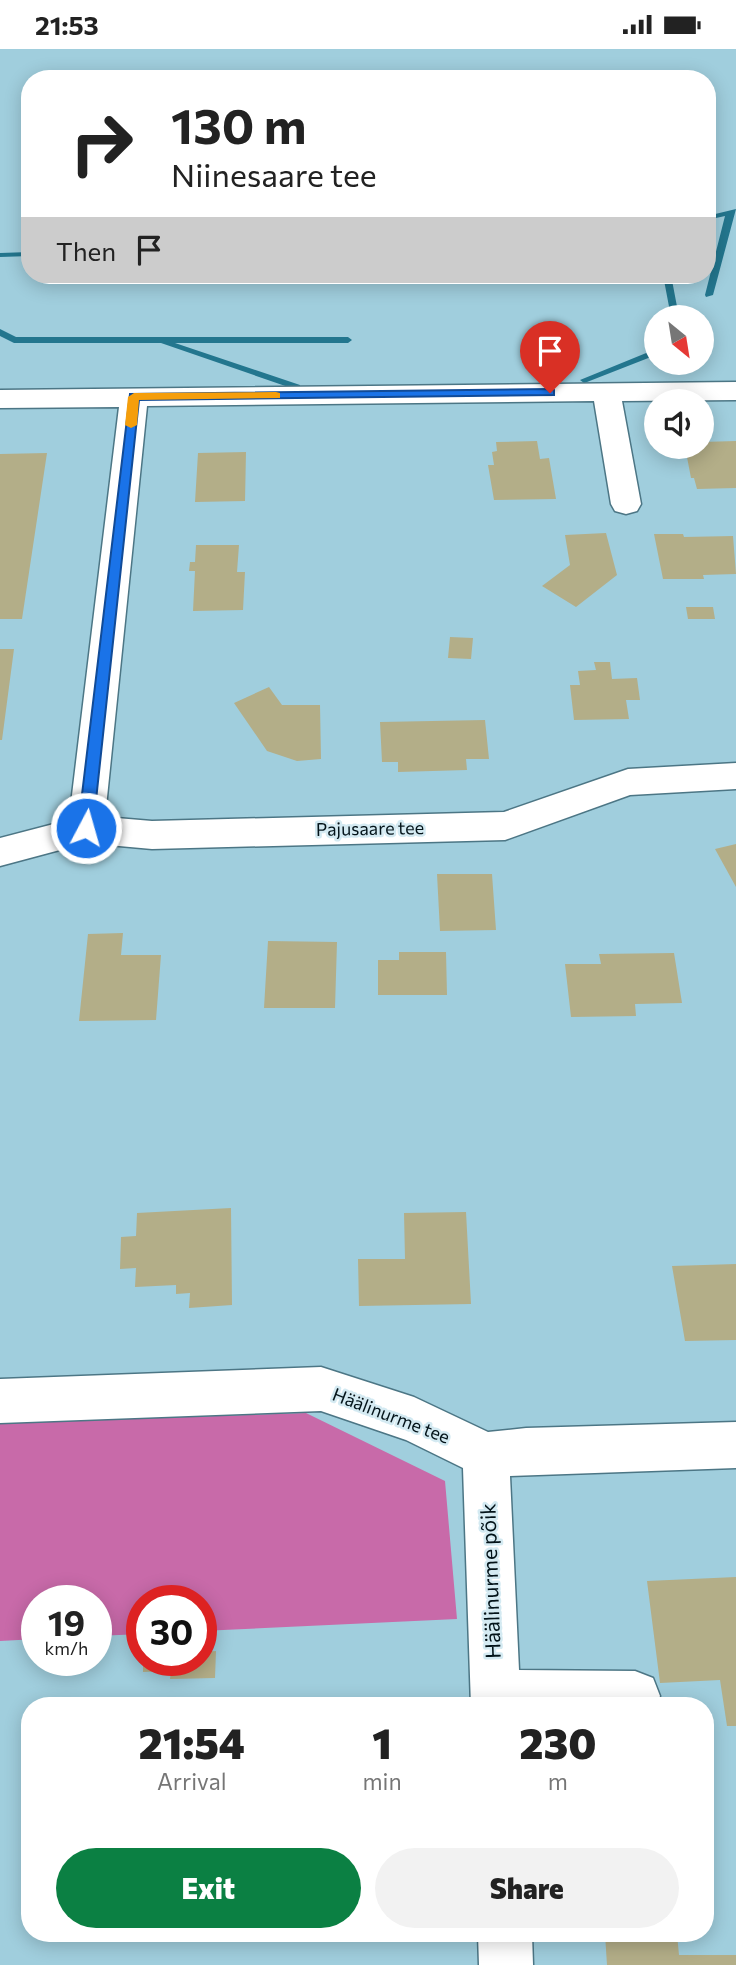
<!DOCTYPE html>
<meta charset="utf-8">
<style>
body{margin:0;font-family:Commissioner,sans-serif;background:#f2f2f2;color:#222;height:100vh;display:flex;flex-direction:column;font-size:26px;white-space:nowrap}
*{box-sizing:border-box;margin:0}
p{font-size:23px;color:#767676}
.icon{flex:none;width:38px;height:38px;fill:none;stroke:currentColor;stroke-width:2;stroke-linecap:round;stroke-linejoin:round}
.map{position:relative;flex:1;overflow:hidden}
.panel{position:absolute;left:21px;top:1648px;width:693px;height:245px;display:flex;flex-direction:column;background:#fff;border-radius:28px;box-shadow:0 4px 18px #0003}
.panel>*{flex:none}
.guide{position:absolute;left:21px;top:21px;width:695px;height:214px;border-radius:28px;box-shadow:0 4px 18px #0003;background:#fff;color:#222;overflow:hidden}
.needle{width:46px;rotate:150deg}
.fabs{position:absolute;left:644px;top:256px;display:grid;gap:14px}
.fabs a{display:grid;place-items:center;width:70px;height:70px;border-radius:50%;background:#fff;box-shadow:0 4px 18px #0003;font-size:35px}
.speed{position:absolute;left:21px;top:1536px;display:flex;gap:14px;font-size:35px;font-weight:700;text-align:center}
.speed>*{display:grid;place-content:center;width:91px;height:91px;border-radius:50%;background:#fff;box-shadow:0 4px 18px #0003;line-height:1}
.speed small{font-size:18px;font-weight:400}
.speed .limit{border:10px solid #d22;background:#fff;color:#111}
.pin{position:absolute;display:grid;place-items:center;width:60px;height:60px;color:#fff;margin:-72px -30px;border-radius:50% 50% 50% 0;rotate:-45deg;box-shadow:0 0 7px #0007}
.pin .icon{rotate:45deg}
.me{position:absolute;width:77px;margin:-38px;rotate:6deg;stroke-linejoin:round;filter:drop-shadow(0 0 5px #0008)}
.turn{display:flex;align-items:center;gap:24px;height:147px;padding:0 35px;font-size:32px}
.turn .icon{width:91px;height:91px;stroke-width:2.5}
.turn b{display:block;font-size:49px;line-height:60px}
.then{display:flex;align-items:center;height:66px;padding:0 35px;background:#0003;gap:14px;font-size:26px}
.eta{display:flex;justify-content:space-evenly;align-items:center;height:119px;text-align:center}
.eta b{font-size:42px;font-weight:800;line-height:49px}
.button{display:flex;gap:14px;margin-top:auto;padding:14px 35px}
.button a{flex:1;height:80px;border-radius:42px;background:#0b8043;color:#fff;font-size:28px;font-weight:800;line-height:80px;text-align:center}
.button a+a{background:#f2f2f2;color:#222}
.status{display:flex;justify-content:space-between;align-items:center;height:49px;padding:0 35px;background:#fff;direction:ltr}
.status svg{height:19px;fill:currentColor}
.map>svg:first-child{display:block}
.forest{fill:#c86aa9}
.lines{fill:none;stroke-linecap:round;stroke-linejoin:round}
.stream{fill:#23768e;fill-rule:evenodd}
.building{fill:#b3ae88}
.minor-casing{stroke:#4c7685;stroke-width:3}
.minor{fill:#fff;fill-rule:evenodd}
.route{fill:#1a73e8;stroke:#114b97;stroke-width:2}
.slow{fill:#f59e0b}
.labels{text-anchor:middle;stroke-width:5;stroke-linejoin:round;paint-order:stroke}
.street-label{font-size:18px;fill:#031319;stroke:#d4eaf2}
.near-street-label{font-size:21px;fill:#031319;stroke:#d4eaf2}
</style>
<div class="status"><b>21:53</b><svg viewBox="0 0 49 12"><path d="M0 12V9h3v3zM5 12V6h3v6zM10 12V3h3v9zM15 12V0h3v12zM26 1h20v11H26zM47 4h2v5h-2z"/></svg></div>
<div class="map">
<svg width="736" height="1916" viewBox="0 0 736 1916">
<rect width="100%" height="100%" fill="#a0cedd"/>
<path class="forest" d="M306 1364 445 1432 457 1570 201 1582V1552H142V1585L96 1587V1552H37V1590L0 1592V1374Z"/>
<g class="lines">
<path class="stream" d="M736 160 713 246 706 248 705 246 725 167 707 171V167Z
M30 203V207L0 208V204Z
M663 226H671L679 268H671Z
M0 280 16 288H348L352 291 348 294H175L300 336V340L297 341 161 294H14L0 287Z
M656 300V306L587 333 584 334 580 331Z"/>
</g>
<path class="building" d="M537 392 540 410 549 409 556 450 494 451 488 416H494L492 403 497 402 496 393Z
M736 392V439L697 440 694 429H691L686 403H694L693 397H702V393Z
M246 403 245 452 195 453 198 404Z
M47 404 22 570H0V405Z
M606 484 617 526 576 558 542 537 570 516 565 486Z
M654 485H683L684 488 733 487 736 525 703 526 704 530H663Z
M196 496H239L237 523H245L243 561 193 562 195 522H189L190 513H195Z
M686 558H713L715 570H688Z
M450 588 473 589 471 610 448 609Z
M0 600H14L2 691H0Z
M594 613H610L612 630 637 629 640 651H626L629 670 574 671 570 636H580L578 622 596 621Z
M269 638 282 656H320L321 710 297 712 267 702 234 654Z
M485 671 489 710H466L467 721 398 723V713H382L380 673Z
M736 795V838L715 800Z
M437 825H492L496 881 440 882Z
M123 884 121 906H161L156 971 79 972 88 885Z
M268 892 337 893 335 959H264Z
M399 903H446L447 946H378V911H399Z
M674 904 682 954 635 955 636 967 571 968 565 915H601L599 905Z
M231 1159 232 1256 189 1259 190 1244 176 1245V1236L135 1238 136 1219 120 1220 121 1188 136 1187 137 1164Z
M466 1163 471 1255 359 1257 358 1210H405L404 1164Z
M736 1215V1291L685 1292 672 1217Z
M736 1528V1677H727L720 1631 660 1634 647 1532Z
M216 1602 215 1629 170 1630 171 1622 143 1623V1612H201V1603Z
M605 1885H677L679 1906H736V1916H607Z"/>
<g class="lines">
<defs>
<path id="minor" d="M736 333V351L622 352 641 455 637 462 626 465 615 462 611 455 594 352 147 357 105 768 152 772 504 763 628 720 736 714V740L630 746 505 791 152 800 86 794 0 817V789L69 771 119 358 0 359V341Z
M321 1318 414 1348 488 1383 526 1379 736 1373V1419L510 1427 519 1621 635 1622 653 1629 660 1647 656 1657H471L463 1419 406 1391 321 1362 0 1374V1330Z
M478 1885H532L533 1916H479Z"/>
</defs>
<use href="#minor" class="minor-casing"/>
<use href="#minor" class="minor"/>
</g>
<path class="route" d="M550 340 554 341V346L139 351 93 779 86 785 81 784 78 779 130 345Z"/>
<path class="slow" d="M276 343 280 344V349L139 351 137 376 131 379 125 376 128 348 134 344Z"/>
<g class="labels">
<g class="street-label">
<text transform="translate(370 780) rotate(-1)" y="6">Pajusaare tee</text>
<text transform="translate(391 1367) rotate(21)" y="6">Häälinurme tee</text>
</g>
<g class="near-street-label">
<text transform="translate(491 1532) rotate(-92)" y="7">Häälinurme põik</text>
</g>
</g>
</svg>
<div class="fabs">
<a><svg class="needle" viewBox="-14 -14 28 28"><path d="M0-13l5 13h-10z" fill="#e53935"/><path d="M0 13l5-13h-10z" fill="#767676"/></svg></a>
<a><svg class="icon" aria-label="sound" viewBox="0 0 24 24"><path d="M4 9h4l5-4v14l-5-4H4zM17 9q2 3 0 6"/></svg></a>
</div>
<div class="speed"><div>19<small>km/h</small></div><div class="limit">30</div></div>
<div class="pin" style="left:550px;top:344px;background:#d93025"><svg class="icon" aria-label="arrive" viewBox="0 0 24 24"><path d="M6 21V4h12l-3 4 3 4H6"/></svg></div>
<svg class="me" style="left:86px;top:779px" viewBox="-20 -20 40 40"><circle r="17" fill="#1a73e8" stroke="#fff" stroke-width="3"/><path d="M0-11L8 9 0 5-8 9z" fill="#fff"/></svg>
<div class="guide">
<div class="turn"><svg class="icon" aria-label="right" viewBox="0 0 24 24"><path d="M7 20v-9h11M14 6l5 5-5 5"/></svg><div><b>130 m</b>Niinesaare tee</div></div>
<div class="then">Then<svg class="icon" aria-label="arrive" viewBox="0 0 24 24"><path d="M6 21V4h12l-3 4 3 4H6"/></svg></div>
</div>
<section class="panel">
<div class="eta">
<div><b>21:54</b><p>Arrival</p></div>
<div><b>1</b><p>min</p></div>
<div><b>230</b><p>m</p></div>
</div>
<div class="button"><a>Exit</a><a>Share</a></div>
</section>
</div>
